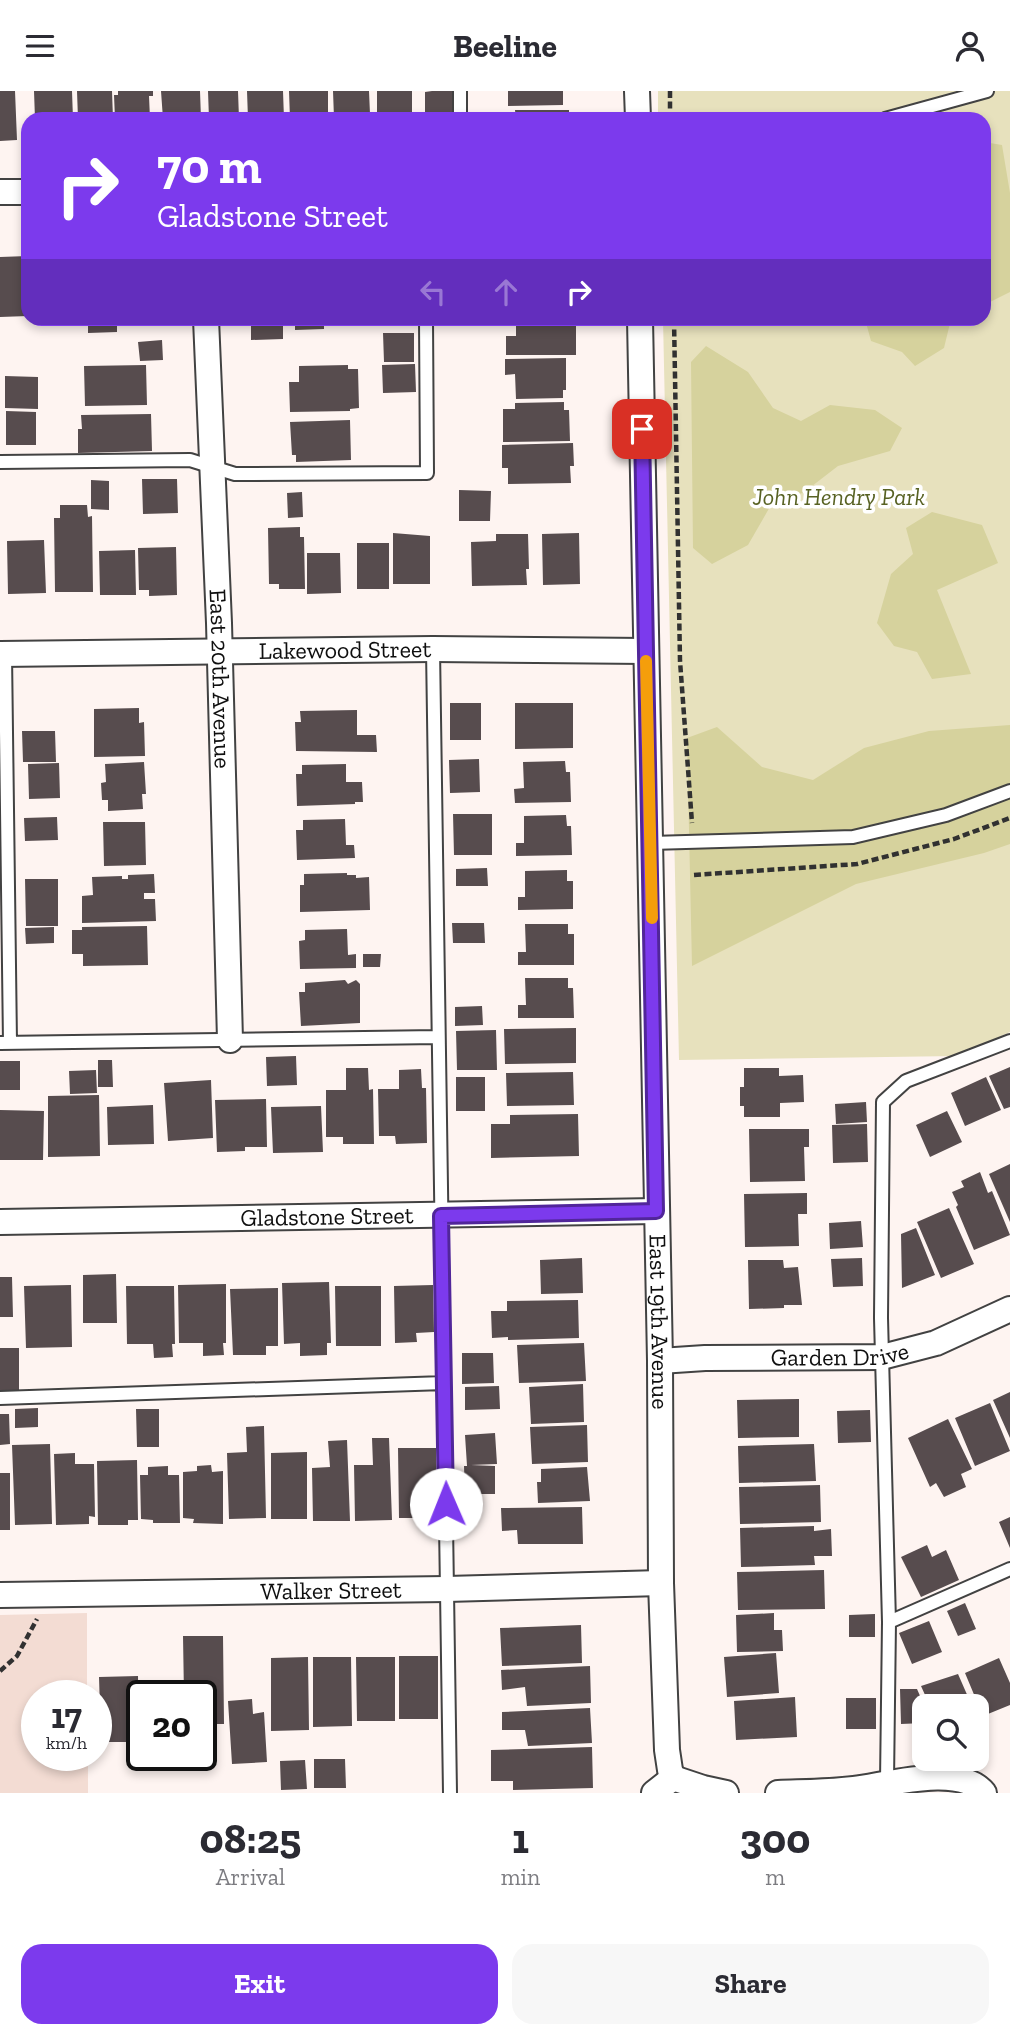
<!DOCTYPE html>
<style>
body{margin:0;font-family:"Zilla Slab",serif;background:#f7f7f7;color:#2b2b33;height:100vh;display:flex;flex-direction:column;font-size:26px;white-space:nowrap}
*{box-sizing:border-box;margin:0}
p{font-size:23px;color:#7c7c81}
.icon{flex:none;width:38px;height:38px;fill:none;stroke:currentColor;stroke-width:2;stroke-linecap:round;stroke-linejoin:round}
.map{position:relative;height:1702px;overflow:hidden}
.side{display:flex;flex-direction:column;background:#fff;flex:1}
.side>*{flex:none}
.top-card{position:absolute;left:21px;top:21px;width:970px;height:214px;border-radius:21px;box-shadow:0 4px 10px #0003;background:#7c3aed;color:#fff;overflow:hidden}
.tools{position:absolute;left:912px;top:1603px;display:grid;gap:14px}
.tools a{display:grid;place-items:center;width:77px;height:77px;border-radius:14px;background:#fff;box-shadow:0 4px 10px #0003;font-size:35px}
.speed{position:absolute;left:21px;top:1589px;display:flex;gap:14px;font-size:35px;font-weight:700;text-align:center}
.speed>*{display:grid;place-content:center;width:91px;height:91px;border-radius:50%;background:#fff;box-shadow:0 4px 10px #0003;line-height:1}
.speed small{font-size:18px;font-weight:400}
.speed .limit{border:4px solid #111;border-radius:10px;background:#fff;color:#111}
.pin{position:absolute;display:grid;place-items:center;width:60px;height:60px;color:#fff;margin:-30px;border-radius:14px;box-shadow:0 4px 10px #0006}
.me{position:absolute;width:77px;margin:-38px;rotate:359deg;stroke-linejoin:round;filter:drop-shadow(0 0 5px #0008)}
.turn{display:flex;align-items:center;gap:24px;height:147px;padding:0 21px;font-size:32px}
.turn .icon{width:91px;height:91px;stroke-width:2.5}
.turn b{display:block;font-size:49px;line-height:60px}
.lanes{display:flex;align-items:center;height:66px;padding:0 21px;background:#0003;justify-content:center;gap:35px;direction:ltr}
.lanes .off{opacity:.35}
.eta{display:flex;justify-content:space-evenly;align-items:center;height:119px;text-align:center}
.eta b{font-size:42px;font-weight:700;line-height:49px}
.primary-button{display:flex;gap:14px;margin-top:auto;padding:14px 21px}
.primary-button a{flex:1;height:80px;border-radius:21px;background:#7c3aed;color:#fff;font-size:28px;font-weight:700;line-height:80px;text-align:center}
.primary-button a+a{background:#f7f7f7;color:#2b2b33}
header{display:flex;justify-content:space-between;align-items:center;height:91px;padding:0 21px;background:#fff;font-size:32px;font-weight:700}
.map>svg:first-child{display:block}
.farmland{fill:#f3dcd3}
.green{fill:#e7e1bd}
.forest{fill:#d6d29d}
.building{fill:#574c4e}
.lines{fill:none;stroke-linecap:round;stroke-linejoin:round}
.lane-casing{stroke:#424242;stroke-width:16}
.street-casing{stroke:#424242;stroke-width:28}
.path{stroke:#313131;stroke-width:4.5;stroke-dasharray:7 3.5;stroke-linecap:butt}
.lane{stroke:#fff;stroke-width:12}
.street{stroke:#fff;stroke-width:24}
.route-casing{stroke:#51269a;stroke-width:18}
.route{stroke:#7c3aed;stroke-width:12}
.slow{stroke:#f59e0b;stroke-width:12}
.labels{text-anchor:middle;stroke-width:7;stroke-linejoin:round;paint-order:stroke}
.park-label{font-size:24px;font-style:italic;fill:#586223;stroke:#fff}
.street-label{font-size:24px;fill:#0f0f0f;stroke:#fff}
</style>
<header><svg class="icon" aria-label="menu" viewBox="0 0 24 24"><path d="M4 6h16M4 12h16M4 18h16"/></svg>Beeline<svg class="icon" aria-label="person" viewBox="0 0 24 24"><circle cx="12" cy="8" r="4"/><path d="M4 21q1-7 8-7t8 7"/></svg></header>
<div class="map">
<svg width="1010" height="1702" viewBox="0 0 1010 1702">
<rect width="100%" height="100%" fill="#fef4f1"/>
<path class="farmland" d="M87 1522V1605H37V1664H88V1702H0V1524Z"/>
<path class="green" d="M658 0H1010V941L957 965 679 969 663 228H984V28H658Z"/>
<path class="forest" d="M984 51 1002 54 1010 102V201L986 213 984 211Z
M865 228H951L944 257 915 275 902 261 871 250Z
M706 255 748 281 773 317 801 330 830 314 875 319 902 337 890 360 838 375 803 402 775 407 748 454 712 473 693 457 691 271Z
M932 421 982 434 998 472 937 499 971 583 932 588 917 561 894 555 877 532 891 483 913 463 906 437Z
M1010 634V753L984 762 856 793 692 875 687 647 717 636 762 676 813 689 864 657 929 640Z"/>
<path class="building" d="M0 0H15L17 49 0 50Z
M34 0H72L73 28H35Z
M77 0H112L113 28H78Z
M118 0H153V5H149L150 28H115L114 4H118Z
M161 0H200L201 28H163Z
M208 0H238L239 28H209Z
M247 0H283L284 28H248Z
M289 0H328V28H290Z
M333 0H369L370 23H360V27H334Z
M377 0H412V28H387V23H377Z
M432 0H455L456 28H425V1Z
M508 0H563V14L508 15Z
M515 19H569V28H516Z
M28 165V225L0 226V166Z
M88 228H117V241L88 242Z
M251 228H289V230H283V248L251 249Z
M295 228H324V238L295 239Z
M516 228H576V264H506V245H516Z
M383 242H414V271H384Z
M162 249 163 269 140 270 138 251Z
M566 267V299H563V307L516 308 515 283 505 284V268Z
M415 273 416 301 383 302 382 274Z
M146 274 147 314 85 315 84 275Z
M348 274V278H358L359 317 350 318V320L290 321 289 291H299V275Z
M5 285 38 286V318L5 317Z
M564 311V319H569L570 350 503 351V318H515V312Z
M6 320 36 321V354H6Z
M151 323 152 360 78 362V338H82L81 324Z
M350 329 351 369 296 371V364H292L290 331Z
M573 352 574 375H570L571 392 508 393V377H502V354Z
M142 388H177L178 422 143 423Z
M91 389 109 390V419L91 418Z
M459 399 491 400 490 430H459Z
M302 401 303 426 288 427 287 402Z
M60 414H87L88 426 92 425 93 501H55L54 427H60Z
M300 436V446H304L305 498H279V493H269L268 437Z
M393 442 430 445V493H393Z
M579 442 580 493 543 494 542 443Z
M496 443H528L529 478H526L527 494 472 495 471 451 496 450Z
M44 449 46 502 8 503 7 450Z
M357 452H389V498H357Z
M176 456 177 504 149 505V499H139L138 457Z
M135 459 136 504H100L99 460Z
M307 462H340L341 502 307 503Z
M450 612H481V649H450Z
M515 612H573V657L515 658Z
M139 617V632L144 631 145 665 94 666V618Z
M357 619V644H376L377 661 296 660 295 631H301L300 620Z
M22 640H55L56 671H23Z
M479 668 480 701 450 702 449 669Z
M565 670 566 681H570L571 711 515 712 514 698 524 697 523 671Z
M144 671 146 703H142L143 718 108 720V709H102L101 692 106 691 105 673Z
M59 672 60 707 29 708 28 673Z
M346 673V691H362L363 711H355V713L297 715 296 683H302V674Z
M453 723H492V764H454Z
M566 724 567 735H571L572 764 516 765V752H524V725Z
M57 726 58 749 25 750 24 727Z
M345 728 346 754H354L355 767 297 769 296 739H303V729Z
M103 731H145L146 774 104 775Z
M487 777 488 795H456V778Z
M567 779V790H573V818L518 819V806H525V780Z
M347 782V784H356V787L369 786 370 819 300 821V794H304V783Z
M154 783 155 802H144V808H155L156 830 82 832V805L93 804 92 786 122 785V788H128V784Z
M25 788H58V835H26Z
M452 832H484L485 852H453Z
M525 833H568V843H574V874H518V861H526Z
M147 835 148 874 83 875V863H72V839H82V836Z
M54 836V852L26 853 25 837Z
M347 838 348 864 356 863V877L300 878 299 850 305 849V839Z
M363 863H381L380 876H363Z
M525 887H568V897H573L574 927H518V914H526Z
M345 889 348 893 356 889 360 893V932L301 935 299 901H305V892Z
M482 915 483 934 455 935V916Z
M576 937V972L505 973 504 938Z
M496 939 497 979H457L456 940Z
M296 965 297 994 267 995 266 966Z
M98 969H112L113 996H98Z
M0 970H20V999H0Z
M1010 976V1016L1004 1018 989 985Z
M346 977H368L369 999 373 998 374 1053H343V1046H326V999H346Z
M744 977H779V985L803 984 804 1011 780 1012V1026H744V1015H740V996H744Z
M421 978 422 997H426L427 1052 396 1053 395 1045H379L378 998H399V979Z
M96 979 97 1002 70 1003 69 980Z
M573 981 574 1014 507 1015 506 982Z
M456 986H485V1020H456Z
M986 986 1001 1019 965 1035 951 1002Z
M211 989 213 1047 168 1050 164 992Z
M99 1004 100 1065 48 1066V1005Z
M266 1008 267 1056H245V1060L217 1061 215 1009Z
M866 1011 867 1031 836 1033 835 1013Z
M153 1014 154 1053 108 1054 107 1016Z
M321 1015 323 1061 273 1062 271 1016Z
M0 1019 44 1020 43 1069H0Z
M947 1020 962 1051 930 1066 916 1034Z
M578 1023 579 1065 491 1067V1033H510V1024Z
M867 1033 868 1071 833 1072 832 1034Z
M749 1038H809V1056H804L805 1090 750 1091Z
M1010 1073V1131L989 1083Z
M980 1081 988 1102 992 1100 1010 1144 974 1159 956 1116 958 1114 952 1101 964 1096 961 1090Z
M807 1102V1123H798L799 1155 745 1156 744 1103Z
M949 1117 974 1173 941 1187 917 1131Z
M861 1130 863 1156 830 1158 829 1132Z
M916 1137 935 1184 902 1197 901 1143Z
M582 1167 583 1202 541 1203 540 1169Z
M862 1167 863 1195 833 1196 831 1168Z
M748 1169H783L784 1177 798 1176 802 1214H784V1217L749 1218Z
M116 1183 117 1232H83V1184Z
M0 1186H12L13 1226H0Z
M329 1191 331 1252H327V1264L300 1265V1252L284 1253 282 1192Z
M226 1193V1252H223L224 1264 203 1265V1252H179L178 1194Z
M71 1194 72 1256 26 1257 24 1195Z
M433 1194 434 1241 416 1242 417 1251 395 1252 394 1195Z
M126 1195H174L175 1253H172L173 1266 154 1267 153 1253H127Z
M335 1195H381V1255H336Z
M278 1197V1255H266V1264H233L230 1198Z
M578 1209 579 1247 508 1249V1246L492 1247 491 1220H507V1210Z
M584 1252 586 1290 519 1292 517 1254Z
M0 1257H19V1302L0 1301Z
M462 1262H493L494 1292 462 1293Z
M583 1293 584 1331 531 1333 529 1296Z
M499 1295 500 1318 465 1319V1296Z
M1010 1301V1347L993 1309Z
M799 1308V1346L738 1347 737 1309Z
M990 1312 1010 1360 975 1375 955 1327Z
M38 1317V1336L15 1337V1318Z
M136 1318H159V1356H137Z
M870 1319 871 1351 838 1352 837 1320Z
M0 1323H9L10 1353 0 1354Z
M948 1328 972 1378 961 1383 966 1396 944 1406 936 1392 930 1396 908 1347Z
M587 1334 588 1371 532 1373 530 1336Z
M264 1335 266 1427 229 1428 227 1362 247 1361 246 1336Z
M495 1342 497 1373 471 1374 495 1375V1403H465L464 1375H467L465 1344Z
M372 1347H389L392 1429 355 1430 354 1374H373Z
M347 1349 350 1430H313L312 1377 330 1376 328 1350Z
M50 1353 52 1433 15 1434 12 1354Z
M814 1353 816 1390 739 1392 738 1355Z
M398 1357H436L437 1427H399Z
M307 1361V1428H271V1362Z
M75 1362V1373H94L95 1426 89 1425V1433L56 1434 54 1363Z
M137 1369 138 1429H128V1434H98L97 1370Z
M211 1374 212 1381 223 1380V1433L193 1432 194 1428 183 1427V1381L197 1380V1375Z
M168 1375V1384H179L180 1432H153V1429L141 1428 140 1384H148V1376Z
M587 1376 590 1410 538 1412 537 1391H541V1378Z
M0 1382H10V1439H0Z
M820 1394 821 1431 740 1433 739 1396Z
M582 1416 583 1453H518L517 1439 502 1440 501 1417Z
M1010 1426V1457L999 1431Z
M814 1435V1440L831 1438 832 1465H814L815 1474 741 1476 740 1437Z
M927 1454 932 1466 946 1459 959 1489 921 1506 901 1466Z
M824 1479 825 1518 738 1519 737 1481Z
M965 1512 976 1538 958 1545 947 1520Z
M774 1522V1539H782L783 1560 737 1561 736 1524Z
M875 1523V1546H849V1524Z
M929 1530 942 1561 912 1573 899 1542Z
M581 1534 582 1572 502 1575 500 1537Z
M183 1545H223L224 1633H201V1605H184Z
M776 1562 779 1602 727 1606 724 1566Z
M399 1565H438V1628H399Z
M308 1566 309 1639 271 1640V1567Z
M313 1566H351L352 1635 313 1636Z
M356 1566H395V1630H357Z
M999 1567 1010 1592V1614L983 1625 965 1582Z
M590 1575 591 1612 527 1615 525 1596 502 1599 501 1579Z
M958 1583 972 1615H930L921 1595Z
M138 1585 139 1651H101L99 1586Z
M900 1598H917L924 1614V1632L901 1633Z
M795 1606 797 1646 736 1649 734 1610Z
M846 1607H876V1638H846Z
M252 1608 253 1623 264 1621 267 1671 232 1673 228 1610Z
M590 1617 592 1652 528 1655 525 1639H502V1621Z
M592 1656 593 1697 513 1699V1690H491V1659Z
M142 1664H183V1672L143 1674Z
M314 1668H345L346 1697H314Z
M305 1669 307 1698 281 1699 280 1670Z"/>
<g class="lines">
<defs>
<path id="lane" d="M460 0V28
M885 28 987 0
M0 371 190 369 235 383 427 382 426 228
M433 558 450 1702
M5 563 10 952
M651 752 853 746 946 724 1010 700
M0 952 438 946
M0 1307 444 1292
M889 1531 1010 1478
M887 1691 889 1531 881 1227 883 1011 906 990 1010 950"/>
<g id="street">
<path d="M637 0 638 28"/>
<path d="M0 101H28"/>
<path id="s1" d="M206 228 219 532 230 949"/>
<path id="s2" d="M640 228 660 1270 661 1492 667 1659 670 1679 673 1687"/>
<path id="s3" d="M0 563 433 558 646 560"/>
<path id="s4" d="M0 1131 656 1120"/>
<path id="s5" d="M660 1270 705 1267 882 1266 936 1252 1010 1218"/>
<path id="s6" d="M0 1504 447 1498 661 1492"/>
<path d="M673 1687 703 1697 726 1702"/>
<path d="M654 1702 673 1687"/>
<path d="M778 1702C803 1701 829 1701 854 1698 887 1694 960 1672 984 1702"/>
</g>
</defs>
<use href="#lane" class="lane-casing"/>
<use href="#street" class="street-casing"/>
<path class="path" d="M670 0V28
M674 228 680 570 692 732
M694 784 857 773 954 748 1010 727
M0 1580 17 1565 37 1528"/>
<use href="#lane" class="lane"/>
<use href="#street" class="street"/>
</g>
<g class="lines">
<defs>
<path id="route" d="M446 1413 441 1125 656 1120 642 338"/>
</defs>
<use href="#route" class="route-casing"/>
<use href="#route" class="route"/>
<path class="slow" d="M646 570 652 827"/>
</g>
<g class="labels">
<g class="park-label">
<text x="839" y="414">John Hendry Park</text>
</g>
<g class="street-label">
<text dy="8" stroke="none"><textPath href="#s3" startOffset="345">Lakewood Street</textPath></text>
<text dy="8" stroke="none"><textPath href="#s1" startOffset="360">East 20th Avenue</textPath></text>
<text dy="8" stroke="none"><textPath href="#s4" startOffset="327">Gladstone Street</textPath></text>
<text dy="8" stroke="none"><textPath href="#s2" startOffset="1003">East 19th Avenue</textPath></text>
<text dy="8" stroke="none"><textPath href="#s5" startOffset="180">Garden Drive</textPath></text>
<text dy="8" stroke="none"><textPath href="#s6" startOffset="331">Walker Street</textPath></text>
</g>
</g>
</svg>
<div class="tools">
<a><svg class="icon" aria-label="search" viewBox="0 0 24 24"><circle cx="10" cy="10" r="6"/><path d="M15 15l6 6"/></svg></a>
</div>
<div class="speed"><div>17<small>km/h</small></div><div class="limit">20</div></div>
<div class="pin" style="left:642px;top:338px;background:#d93025"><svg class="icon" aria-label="arrive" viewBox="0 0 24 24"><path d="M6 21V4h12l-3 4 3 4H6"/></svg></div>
<svg class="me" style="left:446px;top:1413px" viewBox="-20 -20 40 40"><circle r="19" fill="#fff"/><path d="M0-13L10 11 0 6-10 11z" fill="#7c3aed"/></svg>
<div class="top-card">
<div class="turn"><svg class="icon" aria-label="right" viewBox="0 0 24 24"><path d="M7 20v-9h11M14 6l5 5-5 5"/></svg><div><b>70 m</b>Gladstone Street</div></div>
<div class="lanes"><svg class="icon off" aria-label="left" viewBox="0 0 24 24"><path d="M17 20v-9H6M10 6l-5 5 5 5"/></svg><svg class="icon off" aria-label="ahead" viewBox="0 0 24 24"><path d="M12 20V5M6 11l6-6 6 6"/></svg><svg class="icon" aria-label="right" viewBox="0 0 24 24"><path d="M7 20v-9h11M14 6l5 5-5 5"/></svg></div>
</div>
</div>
<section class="side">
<div class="eta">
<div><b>08:25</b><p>Arrival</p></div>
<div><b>1</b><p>min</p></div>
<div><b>300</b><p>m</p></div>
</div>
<div class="primary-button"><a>Exit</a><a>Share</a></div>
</section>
